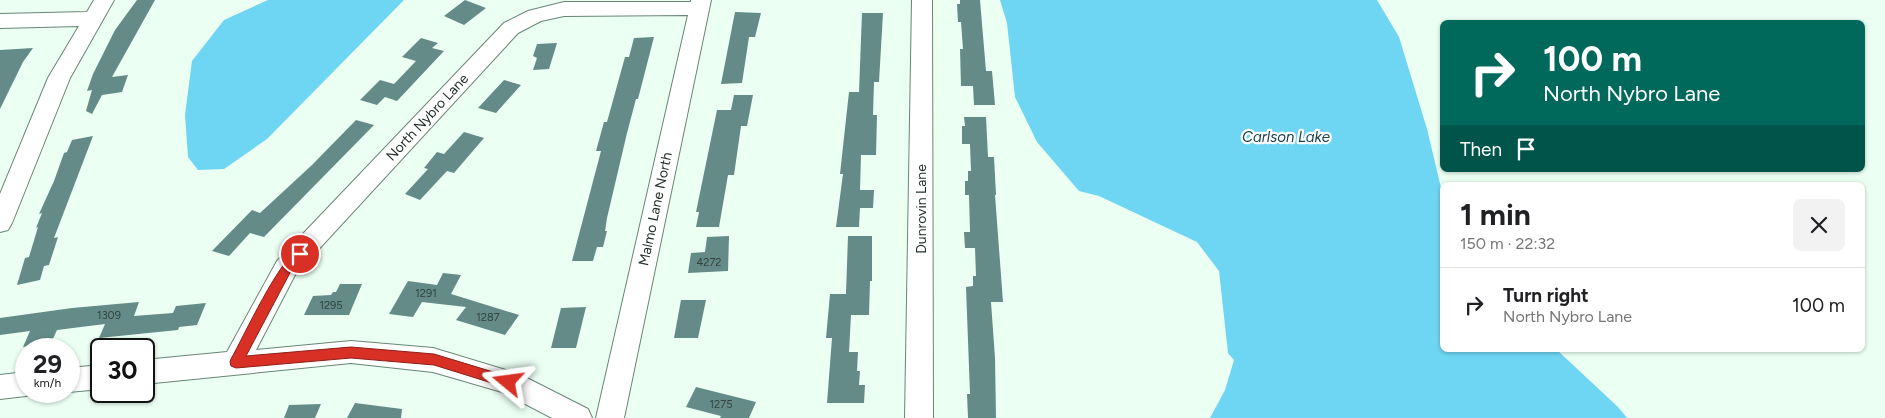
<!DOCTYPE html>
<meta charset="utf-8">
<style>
body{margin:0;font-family:Figtree,sans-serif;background:#f2f2f2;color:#202124;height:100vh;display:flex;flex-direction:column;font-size:19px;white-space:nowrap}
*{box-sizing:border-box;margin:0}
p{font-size:16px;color:#757577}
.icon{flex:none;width:28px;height:28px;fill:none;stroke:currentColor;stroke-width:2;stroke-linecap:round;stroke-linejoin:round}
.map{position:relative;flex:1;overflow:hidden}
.panel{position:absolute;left:1440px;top:182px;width:425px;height:170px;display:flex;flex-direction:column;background:#fff;border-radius:8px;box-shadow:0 1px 4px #0004}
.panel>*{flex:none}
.guide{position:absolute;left:1440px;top:20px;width:425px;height:152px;border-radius:8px;box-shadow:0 1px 4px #0004;background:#00695c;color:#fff;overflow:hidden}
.speed{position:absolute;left:15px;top:338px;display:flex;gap:10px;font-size:25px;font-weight:700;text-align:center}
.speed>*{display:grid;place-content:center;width:65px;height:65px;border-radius:50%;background:#fff;box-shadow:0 1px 4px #0004;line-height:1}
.speed small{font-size:12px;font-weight:400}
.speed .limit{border:2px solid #111;border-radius:8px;background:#fff;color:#111}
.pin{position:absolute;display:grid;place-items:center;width:42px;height:42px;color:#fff;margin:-21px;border:2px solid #fff;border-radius:50%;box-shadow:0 1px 5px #0007}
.me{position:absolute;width:55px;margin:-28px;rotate:286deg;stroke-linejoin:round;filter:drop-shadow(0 0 4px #0008)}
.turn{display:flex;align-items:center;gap:18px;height:105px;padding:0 20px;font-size:22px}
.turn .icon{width:65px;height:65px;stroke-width:2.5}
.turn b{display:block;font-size:35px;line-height:42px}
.then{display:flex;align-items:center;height:48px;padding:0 20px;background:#0003;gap:10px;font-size:19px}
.round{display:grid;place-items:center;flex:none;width:52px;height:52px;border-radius:8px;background:#f2f2f2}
.overview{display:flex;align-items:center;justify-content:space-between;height:85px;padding:0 20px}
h1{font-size:30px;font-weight:700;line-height:38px}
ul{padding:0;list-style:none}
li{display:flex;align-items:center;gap:15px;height:75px;padding:0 20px;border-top:1px solid #e0e0e0}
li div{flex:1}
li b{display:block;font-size:19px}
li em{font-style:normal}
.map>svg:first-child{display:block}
.water{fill:#6ed5f2}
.building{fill:#648b87}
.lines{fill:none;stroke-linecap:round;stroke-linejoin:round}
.minor-casing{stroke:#688675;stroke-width:2}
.minor{fill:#fff;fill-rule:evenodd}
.route{fill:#d93025;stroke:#8d1f18}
.labels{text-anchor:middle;stroke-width:4.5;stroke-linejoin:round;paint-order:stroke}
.number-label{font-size:11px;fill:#30433d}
.street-label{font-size:14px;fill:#1f2b24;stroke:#fff}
.water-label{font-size:15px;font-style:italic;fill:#13424e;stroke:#fff}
</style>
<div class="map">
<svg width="1885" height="418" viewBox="0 0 1885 418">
<rect width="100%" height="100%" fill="#ebfff3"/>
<path class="water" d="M268 0H404L267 139 224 169 198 170 188 157 185 115 192 61 224 20Z
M1000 0H1377L1399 37 1427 129 1442 192V350H1557L1618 407 1627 418H1210L1225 390 1234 360 1228 353 1219 271 1197 242 1099 196 1079 191 1037 142 1015 97 1007 23Z"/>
<path class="building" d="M137 0H155L112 77 128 75 122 92 102 95 92 114 86 111 92 90 87 91 93 74 115 30Z
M465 0 486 8 464 25 444 16Z
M960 0H980L986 71H992L995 105H974L973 86H961L960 49H963L961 22H958L957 4H960Z
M735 12 761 13 755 37H749L742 83 721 84Z
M862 13H883L879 82H874L873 115H877L876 155H861L860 190H874L873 208H860L859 227H836L843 174H840L849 92H859Z
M654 37 638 99H636L627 133 607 218 605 231H607L603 247H597L593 261H572L601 151H596L604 122H607L625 57H629L634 38Z
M421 38 438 43 432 48 444 51 397 101 385 97 377 105 360 100 380 80 394 84 416 61 402 57Z
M557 43 549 69 533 70 537 58 533 56 537 44Z
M33 48 23 62 0 109V50Z
M504 80 521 85 496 113 478 108Z
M734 95H753L747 126H741L734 175H728L719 227H696L699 212H696L717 110H731Z
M964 117H986L988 157H994L996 195H995L1003 302H991L995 358 996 418H968L967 394H970L966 287 973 286V276H976L975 248H965L964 232H970L969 195H965V181H968V171H971L970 144H962V126H965Z
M356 120 374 125 264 237 250 233 229 256 212 251 252 210 260 213 312 165Z
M464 132 484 138 454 173 447 171 420 200 405 194 428 169 424 168 437 152 444 154Z
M93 136 54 238 58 237 49 265 44 266 40 280 17 285 25 258 29 257 38 227 36 228 42 213 39 214 54 181 64 153 67 152 72 140Z
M729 236 728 271 688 273 691 253 705 252 707 237Z
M848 236H872V281H870L869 315H851L849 352H858L857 371H860L859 385H865L864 403H827L832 338H826L830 294H846Z
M443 273 461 275 451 294 519 315 505 335 456 320 466 307 422 302 413 317 389 314 408 281 437 285Z
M340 284H362L349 315H304L313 296 331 295 333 292H336Z
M681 300H706L698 338H674Z
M139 302 134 316 173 313 176 306 206 303 197 325 179 327 178 330 99 338 105 324 57 330 51 343 23 347 30 331 0 335V318L72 308Z
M586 307 576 348H551L561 308Z
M696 387 756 402 749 418H720L721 416 686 407Z
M355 403 402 409 401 418H347Z
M321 404 315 418H284L289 405Z"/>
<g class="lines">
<defs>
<path id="minor" d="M94 0H114L70 78 12 223 8 230 0 232V194L48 78 79 26 0 28V14L87 12Z
M691 0H711L624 418H596L688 15 564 16 541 21 518 33 295 275 256 350 351 341 433 348 519 374 588 409 592 418H552L502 392 433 372 351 363 144 384V360L227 352 277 261 504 23 528 11 564 2H691Z
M912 0H932L933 418H905Z
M101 365V389L69 392 67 391 69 368Z
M26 372V391L36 392 26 396 0 399V375Z"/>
</defs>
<use href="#minor" class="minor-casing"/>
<use href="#minor" class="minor"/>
</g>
<path class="route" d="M300 249 304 250 305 254 291 271 246 356 351 347 434 354 513 378 515 382 513 386 508 388 434 365 351 358 236 368 231 366 230 362 231 359C243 338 281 255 300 249Z"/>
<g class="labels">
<g class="number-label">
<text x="709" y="266">4272</text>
<text x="426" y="297">1291</text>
<text x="331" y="309">1295</text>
<text x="109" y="319">1309</text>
<text x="488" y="321">1287</text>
<text x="721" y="408">1275</text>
</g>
<g class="street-label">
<text transform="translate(427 117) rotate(-47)" y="5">North Nybro Lane</text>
<text transform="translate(655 209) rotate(-78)" y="5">Malmo Lane North</text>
<text transform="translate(921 209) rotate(-90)" y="5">Dunrovin Lane</text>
</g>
<g class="water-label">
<text x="1286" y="142">Carlson Lake</text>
</g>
</g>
</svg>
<div class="speed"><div>29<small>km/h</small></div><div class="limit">30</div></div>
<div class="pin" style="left:300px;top:254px;background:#d93025"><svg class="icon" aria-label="arrive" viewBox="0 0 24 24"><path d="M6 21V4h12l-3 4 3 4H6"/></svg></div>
<svg class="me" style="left:508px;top:382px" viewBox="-20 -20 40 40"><path d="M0-17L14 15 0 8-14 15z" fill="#d93025" stroke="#fff" stroke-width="4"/></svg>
<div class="guide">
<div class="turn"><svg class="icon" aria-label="right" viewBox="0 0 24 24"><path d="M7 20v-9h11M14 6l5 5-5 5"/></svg><div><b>100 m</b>North Nybro Lane</div></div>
<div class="then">Then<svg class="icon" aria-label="arrive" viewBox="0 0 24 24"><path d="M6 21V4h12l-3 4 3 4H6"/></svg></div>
</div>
<section class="panel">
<div class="overview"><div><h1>1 min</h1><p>150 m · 22:32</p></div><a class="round"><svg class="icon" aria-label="close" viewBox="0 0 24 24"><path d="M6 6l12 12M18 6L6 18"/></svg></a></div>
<ul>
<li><svg class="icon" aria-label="right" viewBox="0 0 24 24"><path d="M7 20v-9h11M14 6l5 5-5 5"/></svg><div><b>Turn right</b><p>North Nybro Lane</p></div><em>100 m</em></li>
</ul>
</section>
</div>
